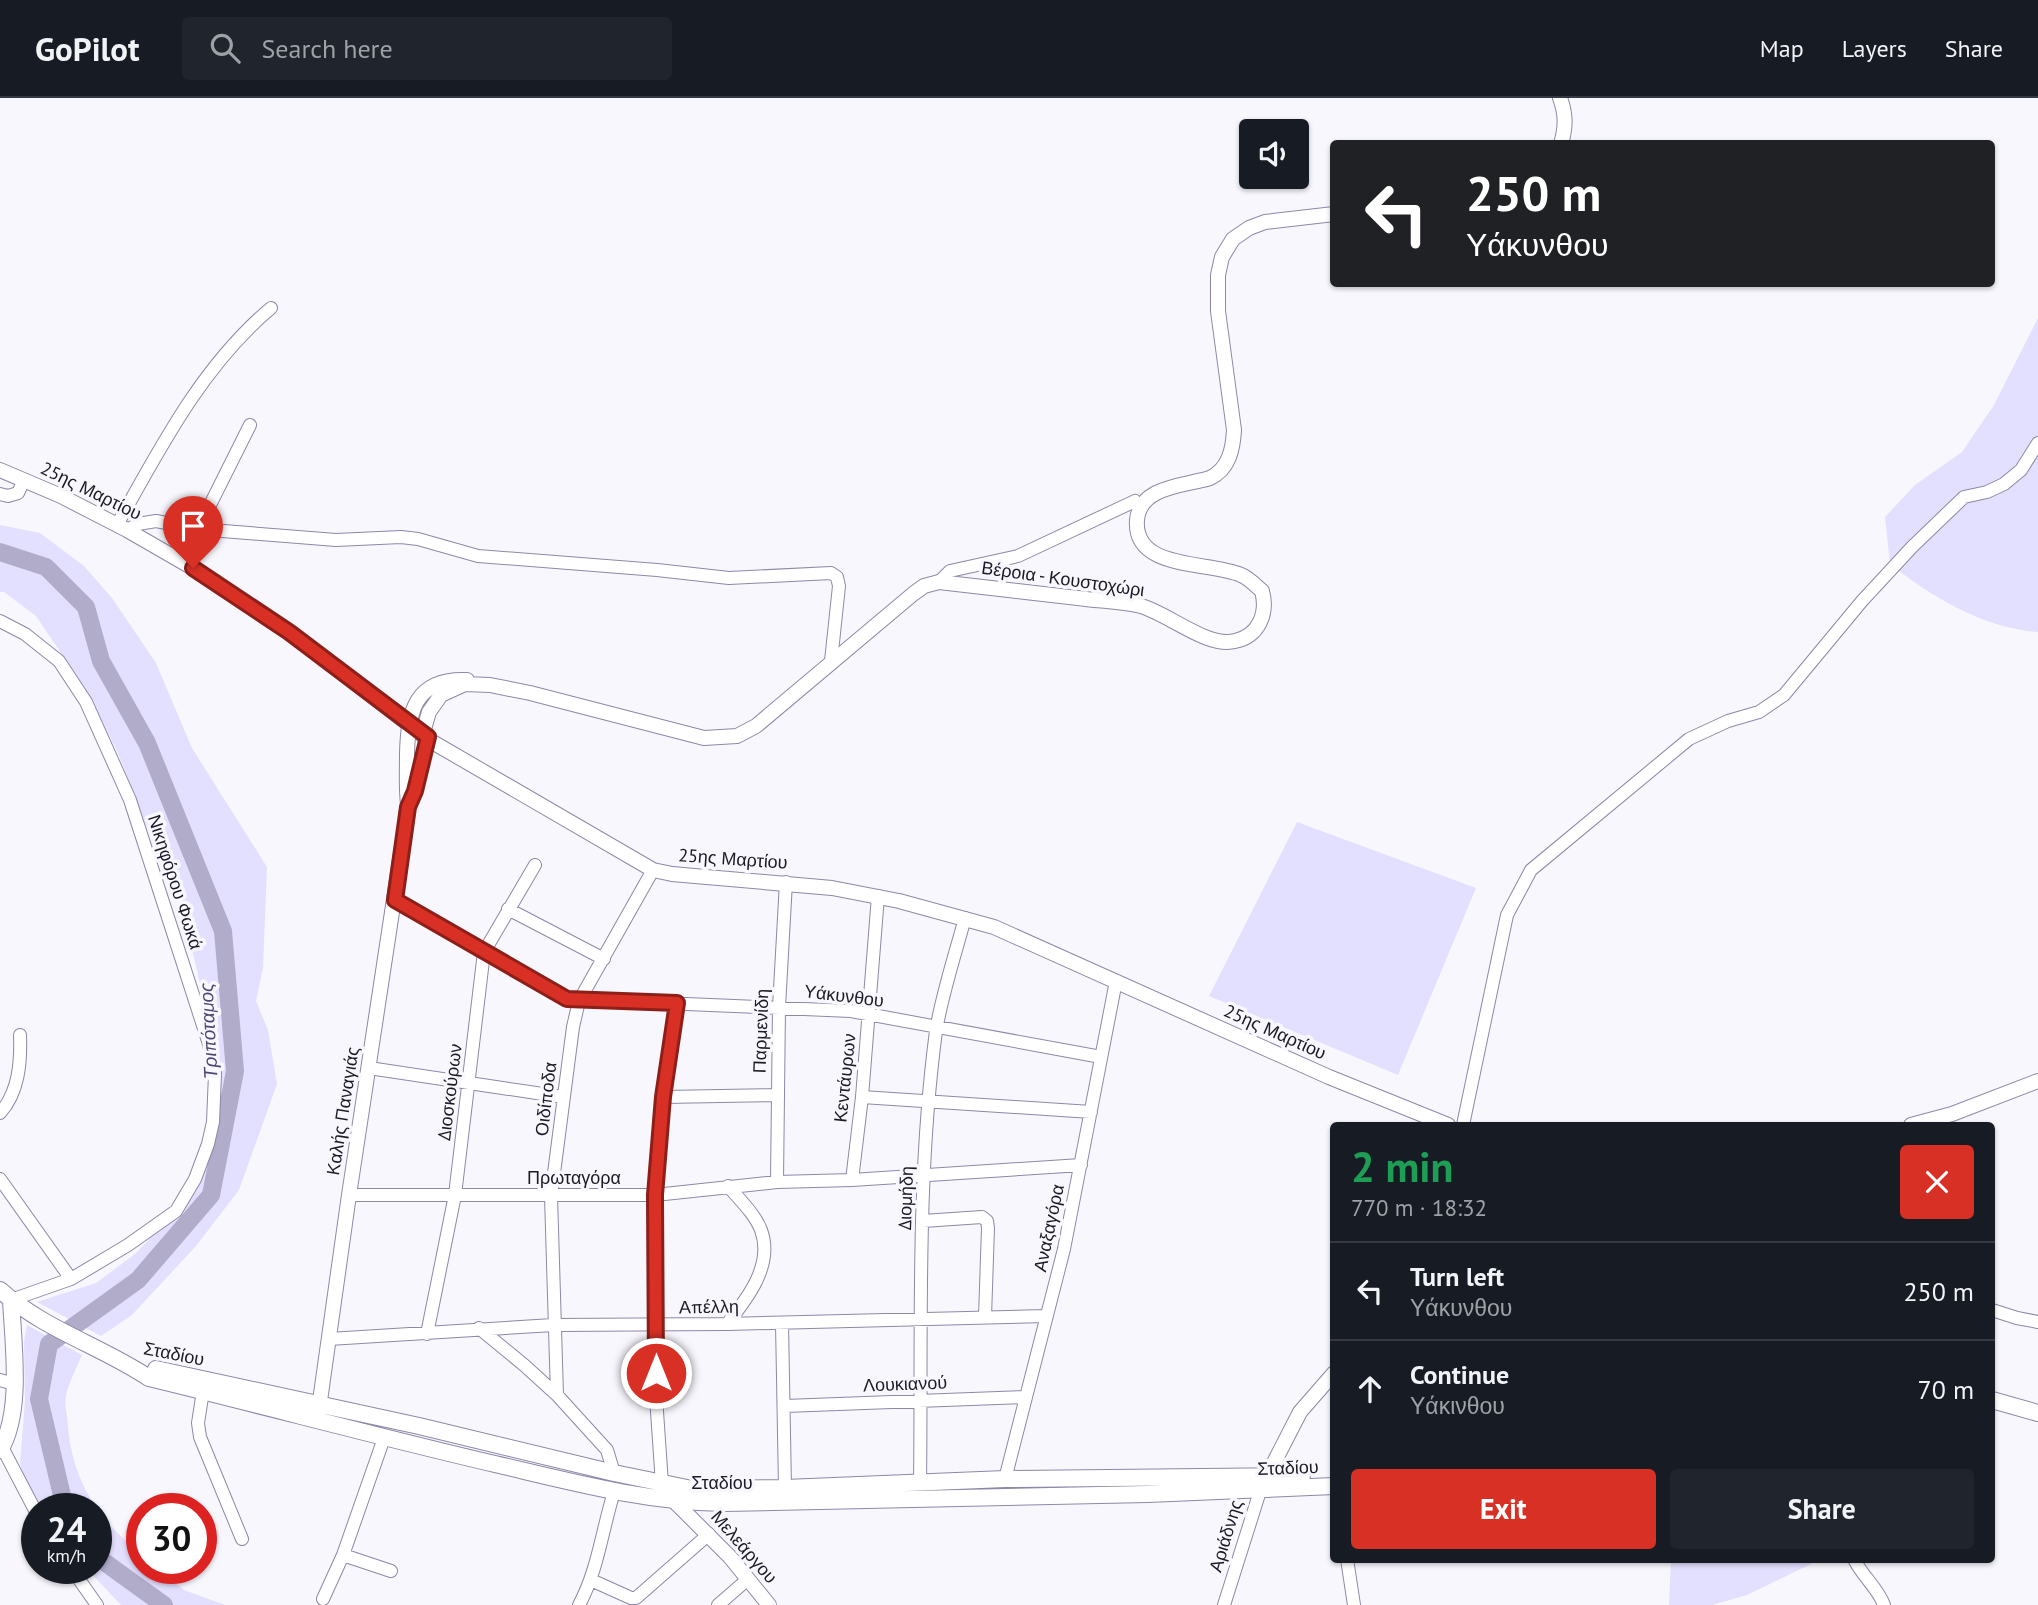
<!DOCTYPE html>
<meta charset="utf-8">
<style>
body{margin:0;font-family:"PT Sans",sans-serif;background:#20242c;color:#f1f3f6;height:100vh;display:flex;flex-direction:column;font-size:26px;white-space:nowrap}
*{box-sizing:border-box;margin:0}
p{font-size:23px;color:#9ea1a6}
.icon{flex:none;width:38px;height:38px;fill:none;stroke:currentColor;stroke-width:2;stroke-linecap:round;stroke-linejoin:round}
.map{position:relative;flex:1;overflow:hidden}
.drawer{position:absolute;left:1330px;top:1024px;width:665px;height:441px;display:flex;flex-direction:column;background:#171b24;border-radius:7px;box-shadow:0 2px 5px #0004}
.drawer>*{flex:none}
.guide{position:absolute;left:1330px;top:42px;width:665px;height:147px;border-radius:7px;box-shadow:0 2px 5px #0004;background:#202124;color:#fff;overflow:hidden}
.tools{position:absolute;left:1239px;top:21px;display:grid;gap:14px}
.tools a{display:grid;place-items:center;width:70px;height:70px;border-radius:7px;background:#171b24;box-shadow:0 2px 5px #0004;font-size:35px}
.speed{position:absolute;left:21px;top:1395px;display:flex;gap:14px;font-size:35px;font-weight:700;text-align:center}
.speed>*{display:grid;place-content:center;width:91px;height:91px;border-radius:50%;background:#171b24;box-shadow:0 2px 5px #0004;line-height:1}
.speed small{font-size:18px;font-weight:400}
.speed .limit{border:10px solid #d22;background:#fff;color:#111}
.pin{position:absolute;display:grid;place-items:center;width:60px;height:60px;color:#fff;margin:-72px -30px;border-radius:50% 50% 50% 0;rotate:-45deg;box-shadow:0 0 7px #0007}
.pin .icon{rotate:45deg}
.me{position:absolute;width:77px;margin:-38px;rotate:0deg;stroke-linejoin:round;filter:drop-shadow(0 0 5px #0008)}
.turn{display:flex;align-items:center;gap:24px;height:147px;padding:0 21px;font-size:32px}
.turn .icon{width:91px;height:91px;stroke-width:2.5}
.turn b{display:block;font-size:49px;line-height:60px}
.round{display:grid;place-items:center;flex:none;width:74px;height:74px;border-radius:7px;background:#20242c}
.summary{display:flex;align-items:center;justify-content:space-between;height:119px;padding:0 21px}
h1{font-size:42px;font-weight:700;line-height:52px;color:#1e9e55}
.primary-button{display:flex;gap:14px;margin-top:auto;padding:14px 21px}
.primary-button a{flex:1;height:80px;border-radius:7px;background:#d93025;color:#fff;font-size:28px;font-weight:700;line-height:80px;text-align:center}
.primary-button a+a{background:#20242c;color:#f1f3f6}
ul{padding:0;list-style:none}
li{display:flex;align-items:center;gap:21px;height:98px;padding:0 21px;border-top:2px solid #363941}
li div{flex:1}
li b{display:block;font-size:26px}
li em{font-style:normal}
header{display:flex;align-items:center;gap:42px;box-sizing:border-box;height:98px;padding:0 35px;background:#171b24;border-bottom:2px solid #363941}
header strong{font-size:33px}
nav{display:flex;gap:38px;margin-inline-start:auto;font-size:24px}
.search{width:490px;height:63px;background:#20242c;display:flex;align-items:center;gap:18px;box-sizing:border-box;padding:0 24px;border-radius:7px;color:#9ea1a6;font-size:26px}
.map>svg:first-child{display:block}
.green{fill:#e3dffe}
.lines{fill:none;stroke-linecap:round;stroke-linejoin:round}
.river{stroke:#b0acca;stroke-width:18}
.minor-casing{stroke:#8c88a7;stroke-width:14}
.tertiary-casing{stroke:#8c88a7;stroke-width:16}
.secondary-casing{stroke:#8c88a7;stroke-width:18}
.minor{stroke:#fff;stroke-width:12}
.tertiary{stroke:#fff;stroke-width:14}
.secondary{stroke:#fff;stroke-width:16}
.route-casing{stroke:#8d1f18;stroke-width:18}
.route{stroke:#d93025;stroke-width:12}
.labels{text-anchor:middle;stroke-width:7;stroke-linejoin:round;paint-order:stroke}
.street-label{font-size:18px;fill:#1b1a26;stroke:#f8f7fe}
.water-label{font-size:19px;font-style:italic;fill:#4e4672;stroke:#f8f7fe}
</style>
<header>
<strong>GoPilot</strong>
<div class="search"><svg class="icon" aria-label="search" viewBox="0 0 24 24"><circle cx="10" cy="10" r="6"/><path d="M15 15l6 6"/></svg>Search here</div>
<nav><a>Map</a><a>Layers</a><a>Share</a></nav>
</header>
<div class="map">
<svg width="2038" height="1507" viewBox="0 0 2038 1507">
<rect width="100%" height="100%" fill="#f8f7fe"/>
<path class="green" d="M2038 220V534C1983 530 1932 499 1890 466L1885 419 1915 387 1962 354 1994 307Z
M0 427 40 435 84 468 112 500 156 565 192 650 267 769 263 870 256 903 268 932 277 986 239 1092 196 1148 132 1217 101 1238 37 1204 96 1185 135 1156 156 1134 207 1054 218 970 197 872 176 791 154 747 118 655 88 595 36 518 4 494H0Z
M1297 724 1476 790 1398 977 1209 898Z
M27 1227 82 1257C77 1269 69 1284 66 1297 64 1307 68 1320 68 1329 73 1385 99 1422 142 1457V1470H157L184 1492 225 1507H121L86 1470H96V1410H37L32 1407 20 1365 25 1303 24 1243Z
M1671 1461H1812L1811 1466 1747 1497 1712 1507H1669Z"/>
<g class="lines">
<path class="river" d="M0 454 46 469 86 509 101 563 147 645 223 833 235 973 211 1097 138 1182 49 1246 39 1301 65 1410
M96 1458 164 1507"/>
<defs>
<path id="minor" d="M0 396 8 398 18 395 24 382
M117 427C160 350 202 268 271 210
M198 431 250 327
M127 432 138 426 156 423 198 431 336 442 401 439 418 441 478 458 657 472 729 480 831 475 837 479 839 488 831 563
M939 484 950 473 1018 458 1135 403 1140 409
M0 523 25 536 59 563 86 604 130 702 209 946 215 976 213 1024 208 1046 195 1081 176 1113 128 1147 71 1181 11 1202
M395 802 567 901 851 913 1101 959
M508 811 604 861
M369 970 563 999
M663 999 777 997
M862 999 1091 1014
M0 1015C19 994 21 964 20 937
M1463 1027 1507 817 1531 772 1689 641 1728 623 1759 614 1784 597 1862 503 1912 449 1964 399 1987 394 2004 386 2021 372 2038 345
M0 1081 71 1181
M852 1082 862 999 878 798
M777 1084 779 909 786 784
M349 1097H655L777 1084 852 1082 1081 1067
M923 1123 982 1119 987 1123 988 1130 985 1219
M1992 1212 2017 1220 2038 1224
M782 1225 785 1390
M727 1226C747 1201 774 1167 761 1132 755 1116 739 1101 728 1088
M479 1230 524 1267 557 1297 607 1352 614 1375
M427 1236 455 1097 484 854 535 767
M329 1241 553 1227 727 1226 1047 1218
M0 1282 14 1286
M203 1293 198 1325 200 1339 242 1441
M557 1297 551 1098 573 929 579 903 653 772
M785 1308 1026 1299
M2 1349 37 1416
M1005 1381 1064 1151 1116 883
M920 1385C922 1235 916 1083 936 933 942 896 955 857 965 820
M662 1386 656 1299 655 1097 663 999 677 905
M343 1457 391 1473
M1347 1461 1354 1507
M1854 1461C1862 1478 1878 1490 1884 1507
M71 1470 97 1507
M591 1482 631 1500H636L709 1436
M323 1501 343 1457 384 1340
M579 1507C598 1472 602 1432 614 1394
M718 1507 748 1481
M1224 1507 1261 1390"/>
<path id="tertiary" d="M1560 0C1566 16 1566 29 1561 46
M0 372 61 398 127 432 193 470 289 534 429 642 653 772 672 776 832 790 899 803 994 829 1329 979 1448 1027
M408 706C406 689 407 672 407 656 408 613 415 580 467 582
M1911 1027 1952 1016 2038 983
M318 1317 349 1097 408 709 415 693 428 639 424 631 429 614 441 597 465 586 490 587 530 595 704 640 737 638 756 628 913 496 924 488 939 484C985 489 1032 495 1078 500 1098 503 1121 503 1141 508 1169 516 1207 550 1235 543 1259 538 1268 515 1262 493 1256 488 1249 480 1241 477 1210 463 1133 473 1137 422 1140 388 1184 388 1210 380 1229 371 1233 351 1234 332L1218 213V177L1222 159 1233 141 1249 130 1265 124 1334 116
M1263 1386 1300 1314 1334 1275
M670 1399 730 1459 769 1507"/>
<path id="secondary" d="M0 1192C43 1231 101 1248 149 1280 265 1308 379 1339 495 1366 572 1384 645 1404 724 1405L1148 1396 1334 1388
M156 1271 419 1328 614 1375 692 1391 785 1390 1005 1381 1302 1378
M1992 1302 2038 1315
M0 1352C23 1314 13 1245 11 1202"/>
</defs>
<use href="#minor" class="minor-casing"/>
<use href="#tertiary" class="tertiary-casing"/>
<use href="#secondary" class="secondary-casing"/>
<use href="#minor" class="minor"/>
<use href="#tertiary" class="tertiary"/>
<use href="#secondary" class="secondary"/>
</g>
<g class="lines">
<defs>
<path id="route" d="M193 470 289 534 428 639 415 693 408 709 395 802 567 901 677 905 663 999 655 1097 656 1275"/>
</defs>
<use href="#route" class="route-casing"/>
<use href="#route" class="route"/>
</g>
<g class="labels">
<g class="street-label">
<text transform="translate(91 393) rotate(26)" y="6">25ης Μαρτίου</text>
<text transform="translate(1063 481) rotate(8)" y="6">Βέροια - Κουστοχώρι</text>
<text transform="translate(733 761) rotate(4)" y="6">25ης Μαρτίου</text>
<text transform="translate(175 784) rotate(72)" y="6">Νικηφόρου Φωκά</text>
<text transform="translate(844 898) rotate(7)" y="6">Υάκυνθου</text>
<text transform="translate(761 933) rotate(-88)" y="6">Παρμενίδη</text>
<text transform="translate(1275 934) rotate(24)" y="6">25ης Μαρτίου</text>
<text transform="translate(845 980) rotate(-84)" y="6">Κεντάυρων</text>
<text transform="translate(450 994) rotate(-83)" y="6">Διοσκούρων</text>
<text transform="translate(546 1001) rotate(-83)" y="6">Οιδίποδα</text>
<text transform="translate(343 1013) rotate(-81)" y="6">Καλής Παναγιάς</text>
<text x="574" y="1086">Πρωταγόρα</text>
<text transform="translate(906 1100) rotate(-88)" y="6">Διομήδη</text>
<text transform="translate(1049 1130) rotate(-78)" y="6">Αναξαγόρα</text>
<text transform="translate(709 1209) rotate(-1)" y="6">Απέλλη</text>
<text transform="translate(174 1256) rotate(11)" y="6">Σταδίου</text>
<text transform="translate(905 1286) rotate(-2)" y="6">Λουκιανού</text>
<text transform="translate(1288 1370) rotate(-2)" y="6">Σταδίου</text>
<text x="722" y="1391">Σταδίου</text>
<text transform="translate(1226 1438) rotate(-73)" y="6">Αριάδνης</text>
<text transform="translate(744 1449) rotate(49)" y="6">Μελεάργου</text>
</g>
<g class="water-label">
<text transform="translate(208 933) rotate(-93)" y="7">Τριπόταμος</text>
</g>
</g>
</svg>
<div class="tools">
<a><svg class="icon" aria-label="sound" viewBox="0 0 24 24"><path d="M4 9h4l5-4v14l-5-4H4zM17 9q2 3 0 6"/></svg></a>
</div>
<div class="speed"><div>24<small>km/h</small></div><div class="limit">30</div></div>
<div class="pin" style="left:193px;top:470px;background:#d93025"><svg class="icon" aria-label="arrive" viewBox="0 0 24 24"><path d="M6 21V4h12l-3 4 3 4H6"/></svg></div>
<svg class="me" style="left:656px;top:1275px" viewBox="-20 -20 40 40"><circle r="17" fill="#d93025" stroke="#fff" stroke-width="3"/><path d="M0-11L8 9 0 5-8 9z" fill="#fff"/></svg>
<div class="guide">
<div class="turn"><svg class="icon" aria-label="left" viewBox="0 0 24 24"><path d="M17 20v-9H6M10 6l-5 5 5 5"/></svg><div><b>250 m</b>Υάκυνθου</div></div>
</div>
<section class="drawer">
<div class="summary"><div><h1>2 min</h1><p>770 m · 18:32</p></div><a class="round" style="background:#d93025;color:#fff"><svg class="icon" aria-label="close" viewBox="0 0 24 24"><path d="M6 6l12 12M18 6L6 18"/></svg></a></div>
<ul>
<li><svg class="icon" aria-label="left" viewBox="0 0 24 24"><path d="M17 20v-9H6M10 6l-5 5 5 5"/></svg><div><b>Turn left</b><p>Υάκυνθου</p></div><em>250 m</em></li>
<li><svg class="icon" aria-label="ahead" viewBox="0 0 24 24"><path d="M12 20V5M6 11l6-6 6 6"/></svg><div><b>Continue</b><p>Υάκινθου</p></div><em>70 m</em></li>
</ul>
<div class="primary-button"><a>Exit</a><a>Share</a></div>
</section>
</div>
